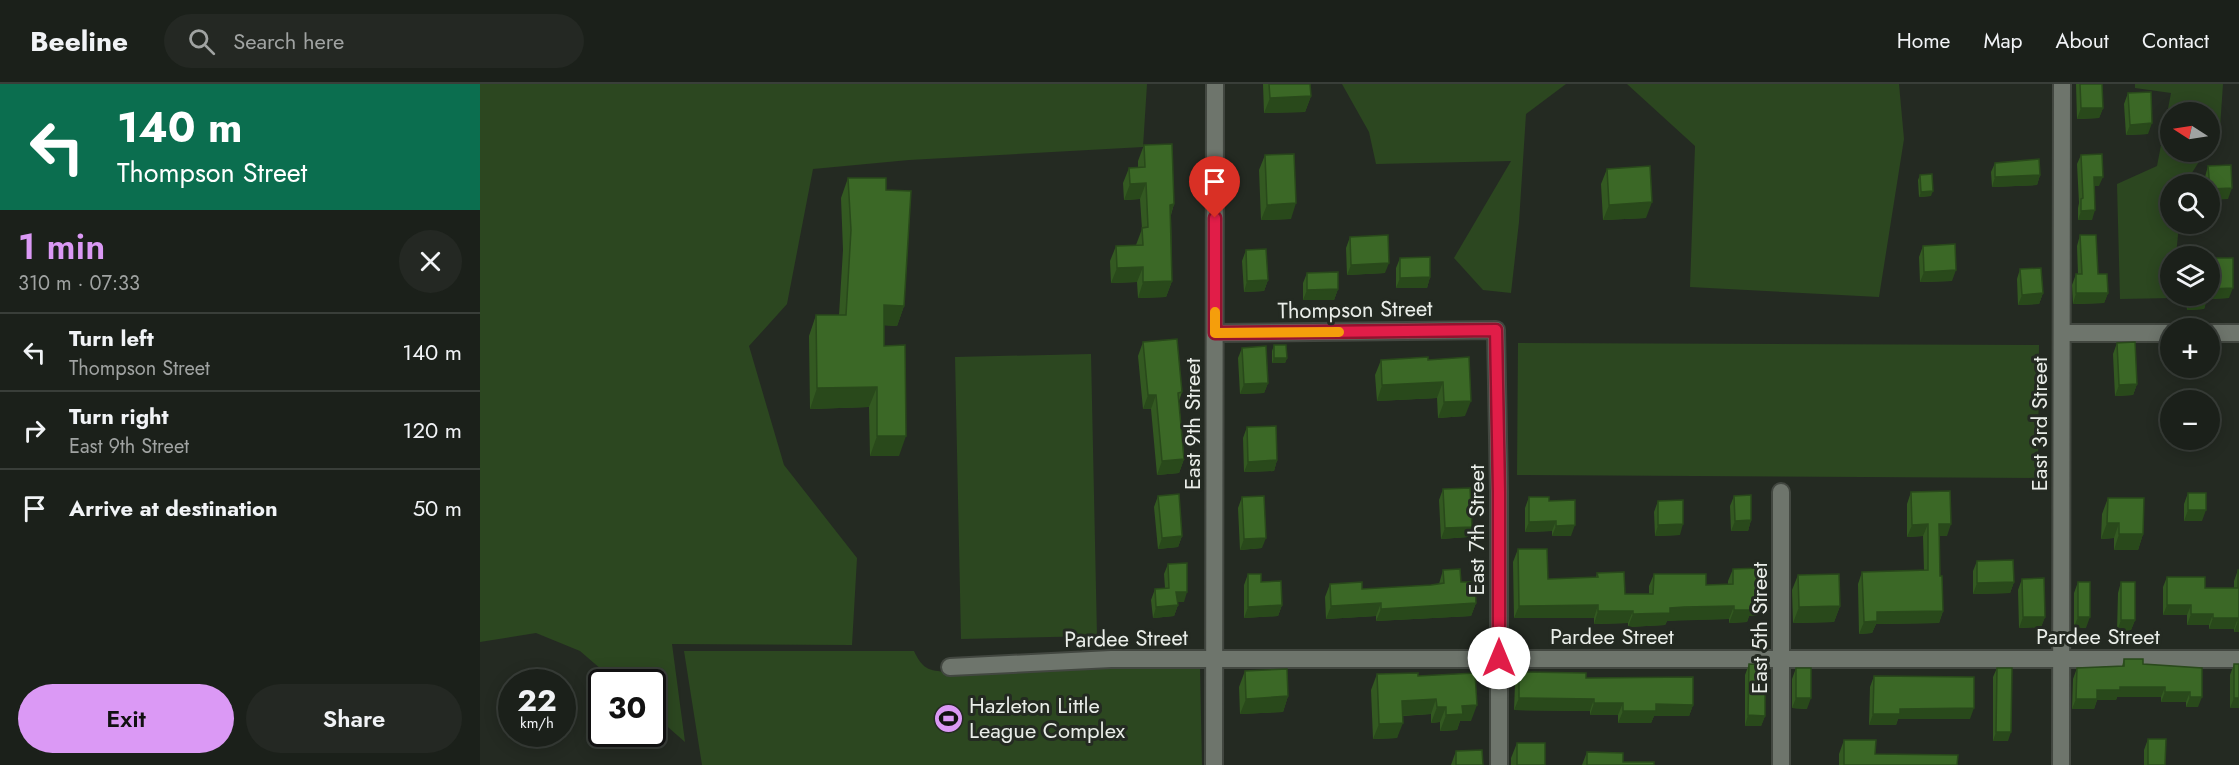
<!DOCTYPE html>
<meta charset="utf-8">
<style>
body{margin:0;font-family:Jost,sans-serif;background:#242823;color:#f1f3f6;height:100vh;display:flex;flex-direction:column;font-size:22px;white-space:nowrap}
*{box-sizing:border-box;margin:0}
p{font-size:20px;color:#a0a3a2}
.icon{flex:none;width:33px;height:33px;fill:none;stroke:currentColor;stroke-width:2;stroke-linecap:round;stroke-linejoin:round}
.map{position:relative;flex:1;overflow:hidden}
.drawer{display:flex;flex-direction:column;background:#1b201a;width:480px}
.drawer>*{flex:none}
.top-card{background:#0b6e4f;color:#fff;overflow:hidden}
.needle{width:39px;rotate:282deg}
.buttons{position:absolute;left:1680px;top:18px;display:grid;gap:12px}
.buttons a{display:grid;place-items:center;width:60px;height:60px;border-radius:50%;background:#1b201a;box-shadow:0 3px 15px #0003,0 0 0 2px #393e39;font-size:30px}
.speed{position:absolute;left:18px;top:585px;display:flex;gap:12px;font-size:30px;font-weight:700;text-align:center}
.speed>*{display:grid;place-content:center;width:78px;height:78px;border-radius:50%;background:#1b201a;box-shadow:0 3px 15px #0003,0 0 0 2px #393e39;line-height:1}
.speed small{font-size:15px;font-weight:400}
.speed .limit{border:3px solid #111;border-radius:9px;background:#fff;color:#111}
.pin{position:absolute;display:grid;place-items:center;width:51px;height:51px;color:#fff;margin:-62px -26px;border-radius:50% 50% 50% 0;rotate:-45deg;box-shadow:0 0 6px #0007}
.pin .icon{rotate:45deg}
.me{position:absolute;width:66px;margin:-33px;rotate:0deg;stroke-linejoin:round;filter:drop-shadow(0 0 4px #0008)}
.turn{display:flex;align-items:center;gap:21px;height:126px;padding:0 18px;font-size:27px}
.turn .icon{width:78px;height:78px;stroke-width:2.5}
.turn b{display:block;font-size:42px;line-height:51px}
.round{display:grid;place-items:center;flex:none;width:63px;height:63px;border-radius:32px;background:#242823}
.head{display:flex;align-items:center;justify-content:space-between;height:102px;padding:0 18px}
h1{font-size:36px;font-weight:600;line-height:45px;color:#db99f5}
.cta{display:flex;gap:12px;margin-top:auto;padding:12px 18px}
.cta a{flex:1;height:69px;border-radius:36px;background:#db99f5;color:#111;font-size:24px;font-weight:600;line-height:69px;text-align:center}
.cta a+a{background:#242823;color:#f1f3f6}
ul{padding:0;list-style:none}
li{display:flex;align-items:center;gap:18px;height:78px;padding:0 18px;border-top:2px solid #393e39}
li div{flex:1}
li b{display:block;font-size:22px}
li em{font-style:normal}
header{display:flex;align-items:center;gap:36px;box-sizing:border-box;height:84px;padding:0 30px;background:#1b201a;border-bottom:2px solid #393e39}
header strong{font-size:28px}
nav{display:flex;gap:33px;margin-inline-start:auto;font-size:21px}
.search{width:420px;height:54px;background:#242823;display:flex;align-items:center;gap:15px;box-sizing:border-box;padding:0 21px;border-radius:33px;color:#a0a3a2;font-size:22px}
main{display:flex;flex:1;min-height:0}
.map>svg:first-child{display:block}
.green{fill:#2c4720}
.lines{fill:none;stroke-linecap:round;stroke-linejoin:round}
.minor-casing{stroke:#424740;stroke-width:20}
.minor{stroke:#6e756c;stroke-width:16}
.wall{fill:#335921}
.shaded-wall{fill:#29491b}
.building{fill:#3b6826;stroke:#29491b;stroke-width:1.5}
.route-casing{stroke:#92132f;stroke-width:15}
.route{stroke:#e11d48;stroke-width:10}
.slow{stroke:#f59e0b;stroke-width:10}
.labels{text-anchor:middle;stroke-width:6;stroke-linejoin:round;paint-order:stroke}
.street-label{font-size:22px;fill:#e9ede8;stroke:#242a22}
.poi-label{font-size:22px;fill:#e9ede8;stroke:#242a22;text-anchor:start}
</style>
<header>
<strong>Beeline</strong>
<div class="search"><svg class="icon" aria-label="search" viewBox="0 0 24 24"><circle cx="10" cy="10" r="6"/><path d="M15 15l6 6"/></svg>Search here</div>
<nav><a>Home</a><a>Map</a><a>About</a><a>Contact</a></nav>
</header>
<main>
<section class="drawer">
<div class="top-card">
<div class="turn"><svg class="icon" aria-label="left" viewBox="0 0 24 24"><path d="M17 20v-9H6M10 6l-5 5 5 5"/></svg><div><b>140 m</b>Thompson Street</div></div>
</div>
<div class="head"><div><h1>1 min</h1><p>310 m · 07:33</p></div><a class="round"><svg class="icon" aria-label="close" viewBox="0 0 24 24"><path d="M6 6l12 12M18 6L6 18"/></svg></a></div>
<ul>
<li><svg class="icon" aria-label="left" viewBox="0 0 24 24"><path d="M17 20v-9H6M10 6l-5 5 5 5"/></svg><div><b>Turn left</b><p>Thompson Street</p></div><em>140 m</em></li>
<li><svg class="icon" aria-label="right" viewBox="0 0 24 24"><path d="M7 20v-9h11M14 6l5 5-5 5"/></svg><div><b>Turn right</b><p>East 9th Street</p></div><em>120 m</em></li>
<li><svg class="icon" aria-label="arrive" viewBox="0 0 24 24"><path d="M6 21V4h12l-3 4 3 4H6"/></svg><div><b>Arrive at destination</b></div><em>50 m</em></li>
</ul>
<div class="cta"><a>Exit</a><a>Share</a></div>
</section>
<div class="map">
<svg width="1759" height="681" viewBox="0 0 1759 681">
<rect width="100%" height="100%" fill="#242a22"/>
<path class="green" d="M0 0H667L663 63 429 76 333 85 307 220 269 262 304 381 377 474 372 561 192 560 205 658 173 630 172 598H136L100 567 56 549 0 558Z
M862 0H1086L1046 30 1039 138 1031 209 1003 206 974 174 1031 77 896 80 889 48Z
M1147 0H1419L1424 55 1399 213 1210 203 1215 62Z
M1655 0H1743L1740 44 1730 61V28H1690V68H1725L1705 100H1690V140H1699L1696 172H1690V212H1693V214L1640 215 1637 100 1677 82 1691 9 1655 4Z
M1038 259 1559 261 1558 394 1037 391Z
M611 270 617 552 481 555 475 273Z
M204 567H434C443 587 451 587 471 588L720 583 722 681H222Z"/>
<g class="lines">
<defs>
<path id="minor" d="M735 249 1016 246 1019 408V681
M1582 249H1690
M1730 249H1759
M470 583 631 575H1759
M734 681 735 0
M1301 681V408
M1581 681 1582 0"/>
</defs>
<use href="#minor" class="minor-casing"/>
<use href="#minor" class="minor"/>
</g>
<path class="wall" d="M783 0H830L831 12 825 28 784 29Z
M1596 0H1622L1623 24 1619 34 1597 35Z
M1648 9 1668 50 1646 51 1644 20Z
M664 61 694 120 691 131 692 197 686 213 658 214 657 198 631 199 630 177 636 162 656 161 662 145 660 115 644 116 643 99 649 84 658 83V77Z
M785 71 811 135 781 136 779 86Z
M1601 71 1619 102H1615L1612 136H1598V124L1599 119 1597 80Z
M1515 79 1560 91 1557 101 1512 103 1511 88Z
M1728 82 1748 115 1730 100H1725V93Z
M1127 85 1166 134 1123 136 1121 100Z
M1440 91 1451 112 1439 113 1438 96Z
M368 94 406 106 424 222 417 242 404 241V262L419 372H390L389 323 330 325 329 252 336 231H359L363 166 361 114Z
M1600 151 1628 209 1624 219 1593 220 1592 201 1596 190H1598L1597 162Z
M870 153 905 189 867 191 866 164Z
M1443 162 1472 197 1440 198 1439 173Z
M766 166 788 196 784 207 764 208 762 177Z
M920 174 950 193 947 204H916V184Z
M1735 174 1749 214 1727 215 1724 225 1707 226 1706 212H1730L1731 185Z
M1540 185 1563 209 1559 220 1538 221 1537 195Z
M827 189 858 205 854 216H823V199Z
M663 258 702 308 699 317 704 375 699 389 677 391 671 325H663L658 272Z
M1637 259 1657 300 1653 311 1635 312 1633 270Z
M794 261 807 274 805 279H792V267Z
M762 264 788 299 784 309 760 310 758 274Z
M901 276H948L985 332 958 334 957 314 897 317 895 291Z
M767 343 797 376 794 387 764 388 763 354Z
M963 405 992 443 988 453 961 455 959 416Z
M1431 408 1467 452H1459L1460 492 1463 527 1459 539 1396 540 1392 549 1379 550 1378 500 1382 488 1444 486 1443 452 1427 453V420Z
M1708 409 1722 437H1704V420Z
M678 412 702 452 698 463 678 465 674 423Z
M1254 412 1271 436 1268 447H1251L1250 422Z
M762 413 782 464 760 466 758 424Z
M1049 413 1069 417 1091 452H1072V447L1045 448V424Z
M1628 414 1663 450 1658 466H1634V454L1621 455 1622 430Z
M1178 417 1200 451 1175 452 1174 428Z
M1038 465 1068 495 1116 493 1117 489 1145 510H1169V502L1174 490 1226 501H1248V497L1253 485 1281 520 1276 532H1269L1267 538 1249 539V535L1199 536 1187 537 1185 541 1148 543V539L1114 540V534H1034L1033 478Z
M1497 477 1534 498 1530 509 1493 510V487Z
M688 480 704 518H697L698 521 694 532 673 534 671 516 675 505 685 504 684 490Z
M963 486 981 498 996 519 991 532 896 537V532L846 535 845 513 850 500 882 505 951 501 959 500Z
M1758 486 1759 548H1754V545H1729V541H1707V531H1683V503L1687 493 1725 504H1754V497Z
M768 490 781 498 802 521 798 532 764 534V501Z
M1318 491 1360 522 1354 538 1313 539 1312 506Z
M1542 495 1565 533 1561 543 1539 544 1538 506Z
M1598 498 1606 544 1594 543V509Z
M1641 498 1655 536 1651 546 1637 547 1638 509Z
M1644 575 1663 580 1722 584 1718 623H1706V618H1681V613H1637L1636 616H1617L1614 625H1592L1593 595 1597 584 1642 582Z
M1269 580 1285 632 1281 642H1265V591Z
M1754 580H1759V624H1750V591Z
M1316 584 1327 625 1312 624V595Z
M1517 584 1528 657H1513V593Z
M765 587 808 612 803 628 760 630 759 603Z
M1039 588 1106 594 1213 621 1209 632H1174L1171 639H1138V631H1110V627L1034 626 1035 600Z
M897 590 938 592 991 637H980L977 646 960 647V638L951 639V630L923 632 917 654 893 655 891 606Z
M1394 592 1490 635H1418L1416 641H1389L1390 603Z
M1668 655 1685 681H1664V666Z
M1364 656 1395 670 1477 681H1359V670Z
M1037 659 1065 681H1031V674Z
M976 667 1003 681H971Z
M1107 668 1143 678 1174 681H1102Z"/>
<path class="shaded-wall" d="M831 12 825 28 784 29 790 14Z
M1601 24H1623L1619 34 1597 35Z
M1672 39 1668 50 1646 51 1650 41Z
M1560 91 1557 101 1512 103 1515 93Z
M1614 93H1623L1619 102H1611Z
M666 99 660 115 644 116 650 100Z
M1752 104 1748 115 1730 116V105Z
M1453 107 1451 112 1439 113 1441 108Z
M1172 118 1166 134 1123 136 1129 121Z
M816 119 811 135 781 136 787 121Z
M694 120 689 136 690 121Z
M1615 126 1612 136H1598L1601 127Z
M909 179 905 189 867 191 871 181Z
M663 183 657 198 631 199 637 184Z
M1476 186 1472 197 1440 198 1444 188Z
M950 193 947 204H916L920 194Z
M788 196 784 207 764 208 767 197Z
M692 197 686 213 658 214 663 198Z
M1753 204 1749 214 1727 215 1724 225 1707 226 1710 215 1725 212H1730V205Z
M858 205 854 216H823L827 206Z
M1563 209 1559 220 1538 221 1542 211Z
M1596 209H1628L1624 219 1593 220Z
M404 221 424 222 417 242 397 241Z
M794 274H807L805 279H792Z
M963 298 957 314 897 317 902 301Z
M788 299 784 309 760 310 764 300Z
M1657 300 1653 311 1635 312 1639 301Z
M397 303 389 323 330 325 337 304Z
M668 311H676L671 325H663Z
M991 317 985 332 958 334 964 318Z
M397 352H426L419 372H390Z
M704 375 699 389 677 391 682 377Z
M797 376 794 387 764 388 768 378Z
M1708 426H1726L1722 437H1704Z
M1271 436 1268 447H1251L1255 437Z
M1076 437 1072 447 1045 448 1049 438Z
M1627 439H1639L1634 454 1621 455Z
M1203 440 1200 451 1175 452 1178 441Z
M1448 440 1443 452 1427 453 1432 441Z
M1459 440H1471L1467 452H1455Z
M1095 441 1091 452H1072L1076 442Z
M992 443 988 453 961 455 965 444Z
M1639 450H1663L1658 466H1634Z
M702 452 698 463 678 465 682 454Z
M786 454 782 464 760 466 764 455Z
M1534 498 1530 509 1493 510 1497 499Z
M696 508H707L704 518H692Z
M901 519 896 532 846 535 851 522Z
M996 519 991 532 896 537 901 525Z
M1271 520H1281L1276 532H1269L1267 538 1249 539 1254 526Z
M698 521 694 532 673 534 676 523Z
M802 521 798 532 764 534 768 523Z
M1118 521 1114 534H1034L1039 522Z
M1687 521H1711L1707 531H1683Z
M1254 522 1249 535 1187 537 1185 541 1148 543 1153 530 1190 524Z
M1360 522 1354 538 1313 539 1319 523Z
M1118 527H1153L1148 539 1114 540Z
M1463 527 1459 539 1396 540 1392 549 1379 550 1384 538 1397 528Z
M1711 530H1733L1729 541H1707Z
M1543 533H1565L1561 543 1539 544Z
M1598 533H1610L1606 544 1594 543Z
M1733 534H1758L1754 545H1729Z
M1641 536H1655L1651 546 1637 547Z
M1758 537H1759V548H1754Z
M1640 603H1685L1681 613H1637L1636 616H1617L1614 625H1592L1596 615 1617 606Z
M1685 608H1710L1706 618H1681Z
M808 612 803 628 760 630 766 615Z
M1710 613H1722L1718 623H1706Z
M1039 614 1114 615 1110 627 1034 626Z
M1316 614H1331L1327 625 1312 624Z
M1754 614H1759V624H1750Z
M956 615 951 630 916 632 922 617Z
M1114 619H1143L1138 631H1110Z
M1176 620 1213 621 1209 632H1174L1171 639H1138L1143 627Z
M997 621 991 637H980L977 646 960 647 966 631 982 622Z
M957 623H966L960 638 951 639Z
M1494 624 1490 635H1418L1416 641H1389L1393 630 1420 625Z
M1268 631 1285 632 1281 642H1265Z
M923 639 917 654 893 655 899 640Z
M1516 648H1531L1528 657H1513Z"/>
<path class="building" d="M789 0H830L831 12 790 14Z
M1600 0H1622L1623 24H1601Z
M1671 8 1672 39 1650 41 1648 9Z
M692 60 694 120 690 121 692 197 663 198V183L637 184 636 162 663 161 662 144 668 143 666 99 650 100 649 84 665 83 664 61Z
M814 70 816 119 787 121 785 71Z
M1622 70 1623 93H1614L1615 126 1601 127V115L1603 114 1601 71Z
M1559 75 1560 91 1515 93V79Z
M1751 81 1752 104 1730 105 1728 82Z
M1170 82 1172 118 1129 121 1127 85Z
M1452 90 1453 107 1441 108 1440 91Z
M368 94H406V106L431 107 424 222 404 221V262L425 261 426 352H397V303L337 304 336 231H366L371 146Z
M908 151 909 179 871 181 870 153Z
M1600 151H1616L1618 190H1627L1628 209H1596V190H1602Z
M1475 160 1476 186 1444 188 1443 162Z
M786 165 788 196 767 197 766 166Z
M950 173V193L920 194V174Z
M1735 174H1753V204L1730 205V192H1736Z
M1561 184 1563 209 1542 211 1540 185Z
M858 188V205L827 206V189Z
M1710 212H1727L1728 214 1710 215Z
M697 255 702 308 698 309 704 375 682 377 676 311H668L663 258Z
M1655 258 1657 300 1639 301 1637 259Z
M794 261H806L807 274H794Z
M786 262 788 299 764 300 762 264Z
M948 273V276L989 273 991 317 964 318 963 298 902 301 901 276Z
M796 342 797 376 768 378 767 343Z
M990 404 992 443 965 444 963 405Z
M1470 407 1471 440H1459L1460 492H1462L1463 527 1397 528V537L1384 538 1382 488 1448 486V440L1432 441 1431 408Z
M1708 409H1726V426H1708Z
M699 410 702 452 682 454 678 412Z
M1271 411V436L1255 437 1254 412Z
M784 412 786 454 764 455 762 413Z
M1049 413H1069V417L1095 416V441L1076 442V437L1049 438Z
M1628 414H1664L1663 450H1639V439H1627Z
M1203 416V440L1178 441V417Z
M1038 465H1067L1068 495 1118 493 1117 489 1144 488 1145 510H1173L1174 490H1226V501L1253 500V485L1280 484 1281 520H1271V526H1254V522L1204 523 1190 524V529L1153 530V527H1118V521L1039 522Z
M1533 476 1534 498 1497 499V477Z
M707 479V508H696L698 521 676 523 675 505 689 504 688 480Z
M980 485 981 498H995L996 519 901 525V519L851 522 850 500 882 498V505L951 501 964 499 963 486Z
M1758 486H1759V537H1758V534H1733V530H1711V521H1687V493H1725V504H1758Z
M768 490H781V498L801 497 802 521 768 523Z
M1359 490 1360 522 1319 523 1318 491Z
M1564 494 1565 533H1543L1542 495Z
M1598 498H1610V533H1598Z
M1641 498H1655V536H1641Z
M1644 575H1663V580L1722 584V613H1710V608H1685V603H1640V606H1617V615H1596L1597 584 1644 582Z
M1269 580 1285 581V632L1268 631Z
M1754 580H1759V614H1754Z
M1316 584H1331V614H1316Z
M1517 584H1532L1531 648H1516Z
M807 585 808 612 766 615 765 587Z
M1039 588 1106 589V594L1213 593V621L1176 620V627H1143V619H1114V615L1039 614Z
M938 589V592L995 589 997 621 982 622 983 630 966 631V623H957L956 615 922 617 923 639 899 640 897 590Z
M1394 592 1494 593V624L1420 625V630H1393Z
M1668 655H1686L1685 681H1668Z
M1364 656H1396L1395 670 1478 671 1477 681H1364Z
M1037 659H1065V681H1037Z
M1002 666 1003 681H976V667Z
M1107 668 1143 669V678H1174V681H1107Z"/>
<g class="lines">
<defs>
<path id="route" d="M735 134V249L1016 246 1019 408V574"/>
</defs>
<use href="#route" class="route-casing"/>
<use href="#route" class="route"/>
<path class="slow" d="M735 228V249L859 248"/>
</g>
<defs>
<symbol id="stadium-disc" viewBox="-11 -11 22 22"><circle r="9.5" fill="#db99f5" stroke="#242a22"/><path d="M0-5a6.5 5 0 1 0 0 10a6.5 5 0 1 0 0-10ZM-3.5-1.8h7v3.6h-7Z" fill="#111"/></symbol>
</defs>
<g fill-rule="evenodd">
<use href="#stadium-disc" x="452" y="618" width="33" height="33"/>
</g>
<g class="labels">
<g class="street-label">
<text transform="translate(875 225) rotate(-1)" y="8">Thompson Street</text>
<text transform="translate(712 340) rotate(-90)" y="8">East 9th Street</text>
<text transform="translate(1559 340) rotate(-90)" y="8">East 3rd Street</text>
<text transform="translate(996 446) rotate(-90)" y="8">East 7th Street</text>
<text transform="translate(1279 544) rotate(-90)" y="8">East 5th Street</text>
<text x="1132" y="560">Pardee Street</text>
<text x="1618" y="560">Pardee Street</text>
<text transform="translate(646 554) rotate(-1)" y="8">Pardee Street</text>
</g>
<g class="poi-label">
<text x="489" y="629">Hazleton Little<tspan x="489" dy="25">League Complex</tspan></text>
</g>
</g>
</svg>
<div class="buttons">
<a><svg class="needle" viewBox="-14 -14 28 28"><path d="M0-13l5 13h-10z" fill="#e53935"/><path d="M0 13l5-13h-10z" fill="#a0a3a2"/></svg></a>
<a><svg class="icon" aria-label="search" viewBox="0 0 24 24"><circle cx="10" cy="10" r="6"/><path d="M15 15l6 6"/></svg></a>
<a><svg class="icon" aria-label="layers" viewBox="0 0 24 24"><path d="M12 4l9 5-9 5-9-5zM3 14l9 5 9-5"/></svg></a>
<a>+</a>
<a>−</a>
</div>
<div class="speed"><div>22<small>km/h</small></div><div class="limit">30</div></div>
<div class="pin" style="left:735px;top:134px;background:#d93025"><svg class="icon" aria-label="arrive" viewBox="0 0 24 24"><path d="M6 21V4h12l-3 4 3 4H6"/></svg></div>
<svg class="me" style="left:1019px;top:574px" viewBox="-20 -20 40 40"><circle r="19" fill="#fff"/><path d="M0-13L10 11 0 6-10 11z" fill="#e11d48"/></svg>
</div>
</main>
